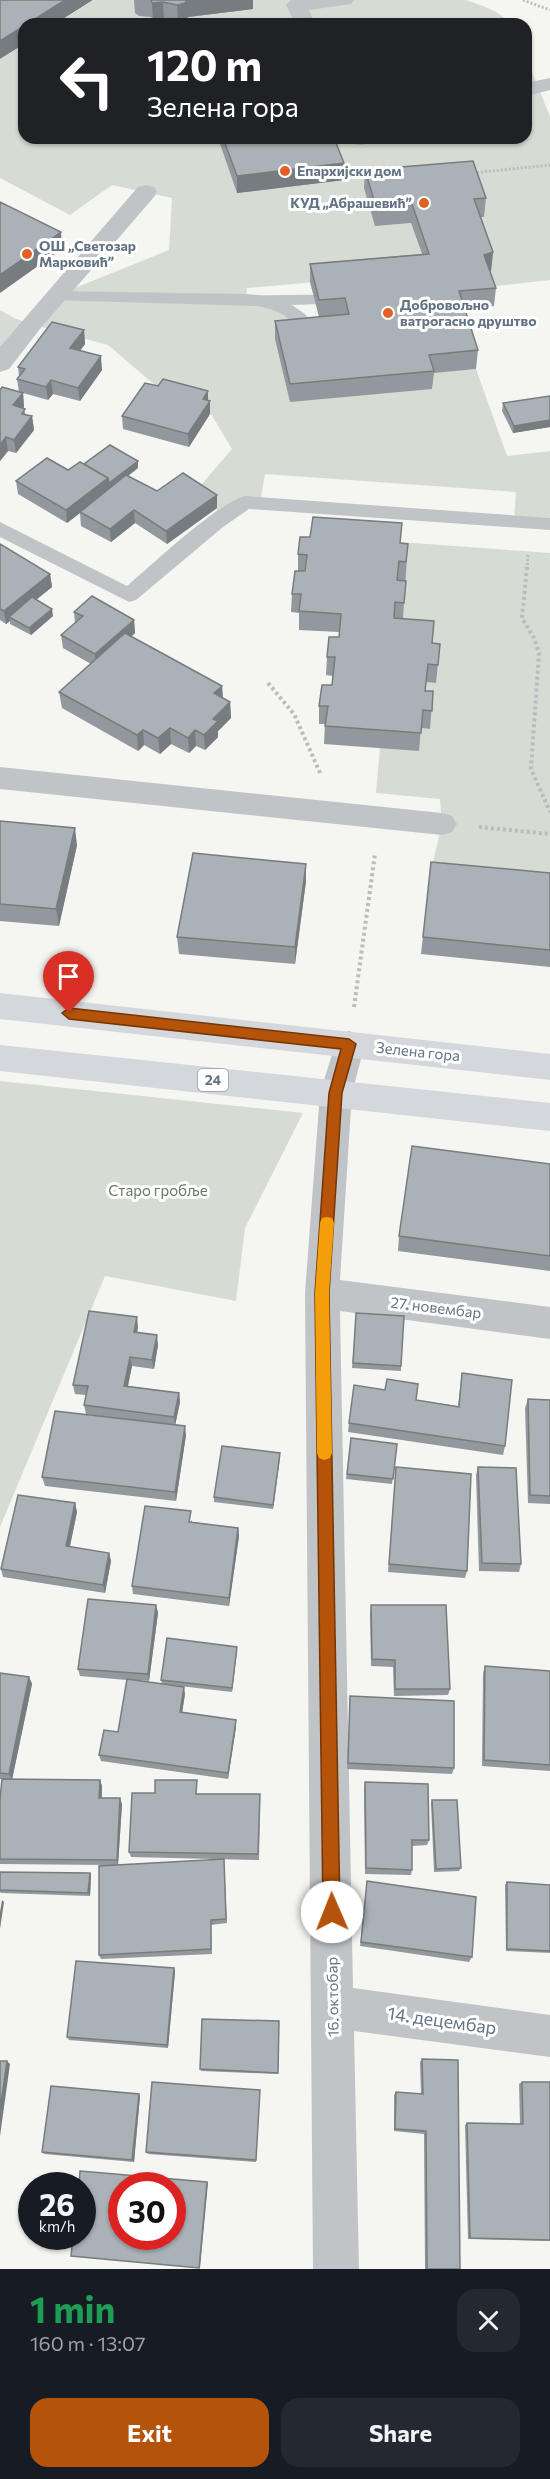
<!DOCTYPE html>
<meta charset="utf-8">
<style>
body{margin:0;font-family:Commissioner,sans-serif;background:#242831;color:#f1f3f6;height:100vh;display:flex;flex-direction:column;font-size:22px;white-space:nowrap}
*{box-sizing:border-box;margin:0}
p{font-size:20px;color:#9ea1a6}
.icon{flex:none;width:33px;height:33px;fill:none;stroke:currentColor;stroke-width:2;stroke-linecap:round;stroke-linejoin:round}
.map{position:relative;height:2269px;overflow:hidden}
.panel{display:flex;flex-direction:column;background:#171b24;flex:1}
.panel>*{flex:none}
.guide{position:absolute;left:18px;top:18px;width:514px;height:126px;border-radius:18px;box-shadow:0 2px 4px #0004;background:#202124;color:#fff;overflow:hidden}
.speed{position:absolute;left:18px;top:2172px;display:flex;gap:12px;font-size:30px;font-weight:700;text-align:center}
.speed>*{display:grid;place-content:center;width:78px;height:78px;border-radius:50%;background:#171b24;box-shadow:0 2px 4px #0004;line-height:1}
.speed small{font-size:15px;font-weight:400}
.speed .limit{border:9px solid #d22;background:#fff;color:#111}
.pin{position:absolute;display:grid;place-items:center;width:51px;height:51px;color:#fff;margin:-62px -26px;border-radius:50% 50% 50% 0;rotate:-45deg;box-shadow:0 0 6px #0007}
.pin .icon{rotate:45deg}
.me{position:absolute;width:66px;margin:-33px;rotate:359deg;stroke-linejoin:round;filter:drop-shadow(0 0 4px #0008)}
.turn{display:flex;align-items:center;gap:21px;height:126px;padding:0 30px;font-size:27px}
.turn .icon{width:78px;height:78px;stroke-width:2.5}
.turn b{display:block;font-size:42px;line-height:51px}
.round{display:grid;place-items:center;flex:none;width:63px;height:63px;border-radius:18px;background:#242831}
.head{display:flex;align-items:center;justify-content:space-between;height:102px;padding:0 30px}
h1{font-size:36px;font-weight:700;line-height:45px;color:#1e9e55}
.primary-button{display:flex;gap:12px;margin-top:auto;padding:12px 30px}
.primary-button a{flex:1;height:69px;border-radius:18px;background:#b45309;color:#fff;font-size:24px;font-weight:700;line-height:69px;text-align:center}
.primary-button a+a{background:#242831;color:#f1f3f6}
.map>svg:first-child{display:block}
.green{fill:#d6dcd3}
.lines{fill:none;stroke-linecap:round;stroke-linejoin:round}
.path-far1{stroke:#babcbf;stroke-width:3;stroke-dasharray:2 2;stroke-linecap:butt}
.path{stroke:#babcbf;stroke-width:4;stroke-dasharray:3 3;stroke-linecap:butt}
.lane{fill:#c0c4c7;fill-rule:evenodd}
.street{fill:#c0c4c7;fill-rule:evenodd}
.primary{fill:#d4d8dc;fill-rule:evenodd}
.wall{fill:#92989d}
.shaded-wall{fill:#777c80}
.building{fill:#aab1b7;stroke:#777c80;stroke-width:1.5;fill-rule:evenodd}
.route{fill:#b45309;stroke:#753606;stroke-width:1.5}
.slow{fill:#f59e0b}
.poi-dot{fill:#e36024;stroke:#fff;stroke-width:2}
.labels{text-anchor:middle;stroke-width:6;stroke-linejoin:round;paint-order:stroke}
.far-poi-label{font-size:14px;font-weight:bold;fill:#647383;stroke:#fff;text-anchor:start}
.shield{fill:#fff;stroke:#929da8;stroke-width:1.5}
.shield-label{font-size:14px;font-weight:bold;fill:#647383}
.street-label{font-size:15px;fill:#647383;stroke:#fff}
.park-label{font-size:15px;fill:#667a63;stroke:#fff}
.near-street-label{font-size:18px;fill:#647383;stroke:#fff}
</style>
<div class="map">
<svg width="550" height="2269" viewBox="0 0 550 2269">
<rect width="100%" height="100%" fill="#f5f5f2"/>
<path class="green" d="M94 0H466C482 6 499 10 510 24H56Z
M24 44V138H526L527 60 550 116V280L487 287 473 218 484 216 375 226 411 223 428 272 247 288 246 299 276 304 428 373 476 369 507 456 550 451V524L514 521 516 492 265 474 260 503 216 522 217 508 194 493 232 449 211 414 163 392 108 345 31 324 0 364V310L14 318 31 324 55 296 169 250 172 198 112 185 70 215 0 178V59Z
M400 542 550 553V891L429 879 442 824 440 799 376 793 380 748 421 728 429 729 424 709 426 682 436 683 393 636 397 580H405L407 563 398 562Z
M0 1081 303 1113 245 1228 236 1301 105 1276 0 1527Z"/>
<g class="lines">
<path class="path-far1" d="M523 0 550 10
M473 173 550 165
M527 569 528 555"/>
<path class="path" d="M527 567 522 618 534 638 539 653 531 769 550 812
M268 683 294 714 321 775
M479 827 550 834
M354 1007 375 854"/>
<path class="lane" d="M55 291 246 294C268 297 291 294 314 295L320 296 323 300 320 304 292 305 305 314 320 336 317 340H305C290 318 284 311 257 306L49 300 46 296 49 292Z
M245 496 550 518V530L249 509 223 527 136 600 129 602 0 537V522L127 586C153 564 216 504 245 496Z"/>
<path class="street" d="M291 0H354L351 4 309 10 315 24H295L286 5Z
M550 78V90L526 96V83Z
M345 138H372L369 143 361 145 348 143Z
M146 185 154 187 157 192 154 197 40 329 9 369 0 372V347L138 187Z
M0 767 442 813 452 816 457 824 452 832 442 835 0 789Z
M349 1031 360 1035 365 1044 352 1093 340 1280 550 1307V1339L340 1311 353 1988 550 2015V2057L354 2031 359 2269H313L305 1293 320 1093 338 1035Z"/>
<path class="primary" d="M0 993 550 1054V1080L0 1019Z
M0 1045 550 1103V1131L0 1071Z"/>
</g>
<path class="wall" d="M134 0H253V9L188 17 185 21 178 23 164 20 153 21 151 17 139 16 135 13Z
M218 138H334L344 163V180L237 193Z
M365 170 486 198 484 217H481L493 252 491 271H490L496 288 494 306 465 309 478 350 476 369 434 373 432 389 290 402 275 339V321L319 317 310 282V264L422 254 411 223 375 226 364 188Z
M84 330 85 344 80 351 102 370 80 401 53 394 48 400 23 393 24 407 23 408 26 415 32 416 34 430 16 453 8 451 0 461V390L19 392 17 379 19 376 18 367Z
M158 386 208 391V400L210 401V414L189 447 123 429 122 416Z
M550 396V427L513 433 502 411 503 403Z
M84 464 138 468 128 476 157 491 217 508 167 544 135 523 111 542 81 526 80 513 67 523 18 494 16 481 68 470Z
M400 543 408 544 403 618 432 643 440 644 436 683 426 682 425 691H433L430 729 421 728 419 751 324 744 325 724H319V706L332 685 333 676 326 675 327 657 339 637V632L299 630V613L291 612 292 594 298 571V554Z
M0 544 50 574 52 587 36 600 53 616 31 635 10 624V621L6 624 0 620Z
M74 612 134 620 135 633 131 637 222 686 223 698 230 702 231 718 218 731V737L205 750 196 746 189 753 171 744 160 754 144 745 138 751 62 708 59 692 91 664 63 648 61 635 75 623Z
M0 821 77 845 59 926 0 921Z
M431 862 550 873V967L421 954Z
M306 864V881L295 964 179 954 177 937Z
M550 1164V1271L398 1251 399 1236Z
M356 1313 401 1366V1371L352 1368Z
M138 1327 137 1333 158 1345 154 1369 132 1366 128 1386 179 1393 180 1402 175 1425 186 1435 176 1501 45 1486 42 1477 114 1418 86 1414 84 1405 86 1395 75 1394 73 1385Z
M462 1373 505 1446 503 1455 348 1432 349 1423 416 1400 458 1406Z
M528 1399 550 1400V1504L528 1503 525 1408Z
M351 1438 397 1444 392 1484 346 1479Z
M280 1453 273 1509 214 1502V1497Z
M396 1467 467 1571 465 1578 388 1572Z
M478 1467 521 1564 519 1572 479 1571 476 1475Z
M75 1503 77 1512 70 1547 109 1553 111 1561 105 1593 3 1577 1 1569Z
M192 1520V1522L238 1528 239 1536 229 1606 133 1594 132 1586Z
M156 1605 158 1613 149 1681 136 1680 185 1694 182 1713 236 1727 228 1779 101 1761 99 1755 118 1732 127 1680 80 1676 78 1669Z
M371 1605 450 1689 448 1695 394 1696 393 1667 371 1666 370 1613Z
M237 1647 232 1692 162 1684 161 1680Z
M485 1666 550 1671V1771L482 1766 483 1673Z
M0 1673 29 1677 32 1684 12 1779 100 1780 102 1786V1798L122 1804 118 1865 224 1859 227 1923 211 1925 212 1954 101 1959 99 1955 109 1865 0 1864V1799L2 1779H0Z
M350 1696 454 1768 452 1774 347 1769Z
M197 1780V1794H260L259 1860 131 1857 129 1852 155 1793Z
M365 1782 429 1840 427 1845 412 1846V1870L411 1875 365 1874 364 1788Z
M432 1800 461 1868 459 1871 434 1872 431 1803Z
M90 1873 91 1876 90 1896 1 1893 0 1892V1877Z
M367 1881 472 1957 469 1962 360 1946Z
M507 1882 550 1885V1953L506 1951 505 1885Z
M174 1968 175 1972 168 2048 69 2040 67 2037Z
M279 2021 278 2074 201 2071 200 2069Z
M422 2059 460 2269H425L424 2134 394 2131V2095L396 2092 421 2094 420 2062Z
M522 2082H550V2241L468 2239 465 2125 467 2123 520 2124 519 2084Z
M260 2092 256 2162 148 2154 146 2152Z
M140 2096 134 2162 44 2154 42 2152Z"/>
<path class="shaded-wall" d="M65 0H93L55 24H27Z
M187 0H253V9L188 17 185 21 178 23 177 5Z
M163 2 164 20 153 21 152 3Z
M24 26V44L0 59V41Z
M344 163V180L237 193V176Z
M61 232 62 249 0 293V275Z
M493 252 491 271 482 273 484 255Z
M84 330 85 344 72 361 70 348Z
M101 356 102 370 80 401 78 388Z
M51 380 53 394 48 400 46 387Z
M208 391V403L210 401V414L189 447 188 434 203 399Z
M23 393 24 407 15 419 13 405Z
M32 416 34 430 16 453 14 440Z
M550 420V427L513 433 514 426Z
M6 437 8 451 0 461V445Z
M138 461V468L67 523 66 510 108 478Z
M217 495V508L167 544 166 531Z
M134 510 135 523 111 542 110 529Z
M50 574 52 587 12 619 9 617 10 621 6 624 4 611Z
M52 609 53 616 31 635 29 628Z
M134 620 135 633 96 667 95 654Z
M222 686 223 702 214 693Z
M230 702 231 718 218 731V737L205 750 204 735 213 719Z
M170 728 171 744 160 754 158 738Z
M143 730 144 745 138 751 137 735Z
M195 730 196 746 189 753 188 738Z
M75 828 77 845 59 926 56 909Z
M306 864V881L295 964V947Z
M137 1317 138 1327 135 1342 134 1332Z
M157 1335 158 1345 154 1369 152 1360Z
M130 1357 132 1366 126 1395 124 1386Z
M179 1393 180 1402 175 1426 174 1417Z
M185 1426 186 1435 176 1501 175 1492Z
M280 1453V1458L273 1509V1505Z
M75 1503 77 1512 68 1554 66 1546Z
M238 1528 239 1536 229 1606V1598Z
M109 1553 111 1561 105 1593 103 1585Z
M156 1605 158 1613 149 1681 148 1674Z
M237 1647V1651L232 1692V1688Z
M29 1677 32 1684 12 1780 9 1774Z
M184 1687 185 1694 181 1719 180 1712Z
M236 1720V1727L228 1779V1773Z
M100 1780 102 1786 101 1803 99 1798Z
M120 1798 122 1804 118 1865 117 1860Z
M90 1873 91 1876 90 1896 88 1893Z
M2 1900 4 1902 0 1929V1912Z
M174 1968 175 1972 168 2048 167 2045Z
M7 2061 10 2064 0 2136V2110Z
M139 2094 140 2096 134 2162 132 2160Z
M207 2182 208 2183 200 2268H199Z"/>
<path class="building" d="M0 0H65L27 24H24V26L0 41Z
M151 0H187L185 3 177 5 163 2 152 3Z
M223 138H334L344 163 237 176Z
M473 161 486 198 474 199 493 252 484 255 496 288 459 291 478 350 429 355 434 371 290 384 275 321 349 314 345 298 319 300 310 264 429 254 412 204 376 207 365 170Z
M0 202 61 232 0 275Z
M52 322 84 330 70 348 101 356 78 388 51 380 46 387 17 379 25 369 18 367Z
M163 379 208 391 203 399 210 401 188 434 122 416 145 383 158 386Z
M2 387 23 393 13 405 25 409 22 414 32 416 14 440 6 437 0 445V390Z
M550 396V420L514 426 503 403Z
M110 445 138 461 109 483 108 478 84 464Z
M47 458 68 470 80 462 108 478 66 510 16 481Z
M183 473 217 495 166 531 134 510 110 529 80 512 126 475 157 491Z
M313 517 402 523 400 543 408 544 406 562 399 561 397 580 406 581 404 603 395 602 394 618 434 621 432 643 440 644 438 665 428 664 425 691H433L432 711 423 710 421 733 325 726 328 706H319L322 685H332L335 657H327L329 637H339L341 614 299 611 301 594H292L295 571H305L307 555 298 554 300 537H310Z
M0 544 50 574 4 611 0 609Z
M92 596 134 620 95 654 61 635 83 616 74 612Z
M32 597 52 609 29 628 9 617Z
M125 633 222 686 214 693 230 702 213 719 218 721 204 735 195 730 188 738 170 728 158 738 143 730 137 735 59 692Z
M0 821 75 828 56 909 0 904Z
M193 853 306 864 295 947 177 937Z
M431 862 550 873V950L423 937Z
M412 1146 550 1164V1256L399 1236Z
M89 1311 137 1317 134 1332 157 1335 152 1360 130 1357 124 1386 179 1393 174 1417 84 1405 88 1386 73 1385Z
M356 1313 404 1316 401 1366 353 1363Z
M462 1373 512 1380 505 1446 349 1423 354 1385 385 1390 387 1379 418 1384 416 1400 459 1407Z
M528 1399 550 1400V1496L530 1495Z
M55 1411 185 1426 175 1492 42 1477Z
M351 1438 397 1444 393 1479 347 1474Z
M222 1446 280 1453 273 1505 214 1497Z
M396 1467 471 1474 467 1571 389 1564Z
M478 1467 516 1468 521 1564 482 1563Z
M18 1495 75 1503 66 1546 109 1553 103 1585 1 1569Z
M145 1506 191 1511 189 1522 238 1528 229 1598 132 1586Z
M88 1599 156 1605 148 1674 78 1669Z
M371 1605H446L450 1689H395V1660L372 1659Z
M167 1638 237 1647 232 1688 161 1680Z
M485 1666 550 1671V1765L484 1760Z
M0 1673 29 1677 9 1774 0 1773Z
M127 1679 184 1687 180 1712 236 1720 228 1773 99 1755 104 1730 118 1732Z
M350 1696 454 1701V1768L348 1763Z
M2 1779 100 1780 99 1798H120L117 1860 0 1859V1799Z
M155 1780H197L196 1794H260L258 1854 129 1852 132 1793H155Z
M365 1782 428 1784 429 1840H412V1870L366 1868Z
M432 1800H457L461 1868 436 1869Z
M224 1859 226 1919 211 1920V1949L99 1955V1866Z
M0 1872 90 1873 88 1893 0 1890Z
M367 1881 476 1897 472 1957 361 1942Z
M507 1882 550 1885V1951L507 1949Z
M76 1961 174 1968 167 2045 67 2037Z
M202 2019 279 2021 278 2073 200 2069Z
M422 2059 458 2060 460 2269H427L426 2131 395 2129 396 2092 423 2094Z
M0 2061H7L0 2110Z
M152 2082 260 2090 256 2160 146 2152Z
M522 2082H550V2240L470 2238 467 2123 523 2124Z
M51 2086 139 2094 132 2160 42 2152Z
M80 2171 207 2182 199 2268 71 2256 73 2236H82V2186H79ZM122 2186H172V2236H122Z"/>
<path class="route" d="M69 1008 349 1039 356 1044 342 1093 329 1293 340 1912 338 1918 332 1920 325 1918 323 1912 315 1293 329 1093 341 1049 69 1019 62 1013Z"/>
<path class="slow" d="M327 1217 332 1218 334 1223 329 1293 332 1453 330 1458 324 1460 319 1458 317 1453 315 1293 320 1223 322 1218Z"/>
<g class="poi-dot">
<circle cx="285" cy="171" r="6"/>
<circle cx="424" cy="203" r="6"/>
<circle cx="27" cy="254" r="6"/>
<circle cx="388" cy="313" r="6"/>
</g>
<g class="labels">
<g class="far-poi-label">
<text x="297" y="176">Епархијски дом</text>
<text x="412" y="208" text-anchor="end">КУД „Абрашевић”</text>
<text x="39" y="251">ОШ „Светозар<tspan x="39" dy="16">Марковић”</tspan></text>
<text x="400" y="310">Добровољно<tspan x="400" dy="16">ватрогасно друштво</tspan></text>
</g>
<rect class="shield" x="198" y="1069" width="30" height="22" rx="4.5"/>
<g class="shield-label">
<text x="213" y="1085">24</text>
</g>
<g class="street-label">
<text transform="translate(418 1052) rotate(6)" y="5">Зелена гора</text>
<text transform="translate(436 1308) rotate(7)" y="5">27. новембар</text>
<text transform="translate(333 1997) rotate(-91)" y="5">16. октобар</text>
</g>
<g class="park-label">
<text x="158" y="1196">Старо гробље</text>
</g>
<g class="near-street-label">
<text transform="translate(442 2021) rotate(8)" y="6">14. децембар</text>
</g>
</g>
</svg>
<div class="speed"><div>26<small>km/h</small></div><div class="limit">30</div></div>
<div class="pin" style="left:69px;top:1013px;background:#d93025"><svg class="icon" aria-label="arrive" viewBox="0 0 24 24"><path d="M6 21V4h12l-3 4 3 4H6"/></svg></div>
<svg class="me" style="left:332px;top:1912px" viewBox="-20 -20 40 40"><circle r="19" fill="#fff"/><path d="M0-13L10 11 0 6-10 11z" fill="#b45309"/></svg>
<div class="guide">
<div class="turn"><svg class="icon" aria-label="left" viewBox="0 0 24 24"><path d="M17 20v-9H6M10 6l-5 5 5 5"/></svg><div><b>120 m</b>Зелена гора</div></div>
</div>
</div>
<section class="panel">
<div class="head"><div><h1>1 min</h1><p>160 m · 13:07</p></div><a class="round"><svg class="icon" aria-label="close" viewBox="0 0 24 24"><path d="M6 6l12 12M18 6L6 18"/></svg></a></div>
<div class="primary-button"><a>Exit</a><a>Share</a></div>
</section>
